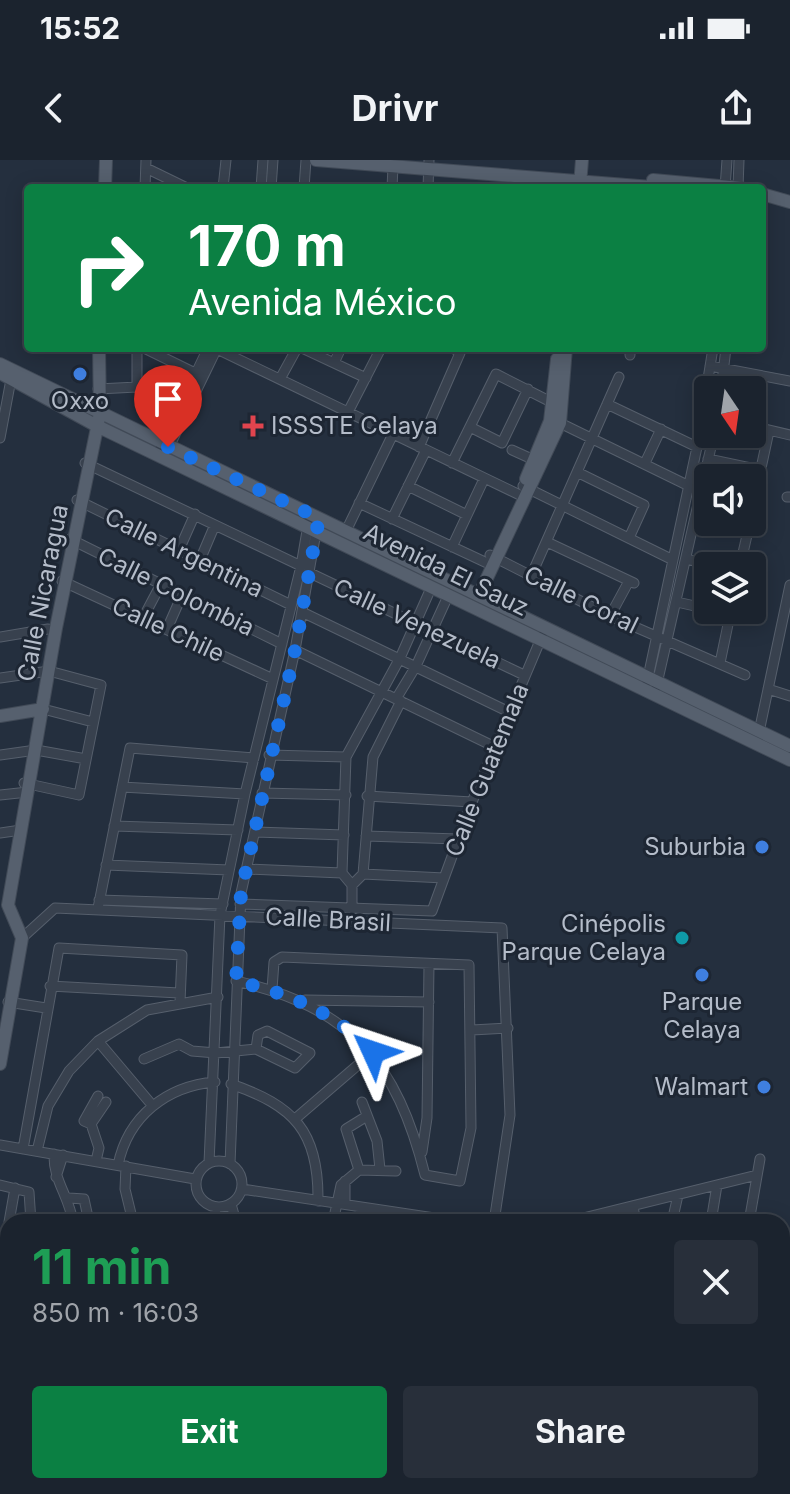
<!DOCTYPE html>
<meta charset="utf-8">
<style>
body{margin:0;font-family:Inter,sans-serif;background:#282f3a;color:#f1f3f6;height:100vh;display:flex;flex-direction:column;font-size:30px;white-space:nowrap}
*{box-sizing:border-box;margin:0}
p{font-size:26px;color:#a0a4aa}
.icon{flex:none;width:44px;height:44px;fill:none;stroke:currentColor;stroke-width:2;stroke-linecap:round;stroke-linejoin:round}
.map{position:relative;flex:1;overflow:hidden}
.side{position:absolute;left:0px;top:1054px;width:790px;height:280px;display:flex;flex-direction:column;background:#1b232e;border-radius:24px 24px 0 0;box-shadow:0 4px 20px #0003,0 0 0 2px #39404a}
.side>*{flex:none}
.hud{position:absolute;left:24px;top:24px;width:742px;height:168px;border-radius:8px;box-shadow:0 4px 20px #0003,0 0 0 2px #39404a;background:#0b8043;color:#fff;overflow:hidden}
.needle{width:52px;rotate:167deg}
.tools{position:absolute;left:694px;top:216px;display:grid;gap:16px}
.tools a{display:grid;place-items:center;width:72px;height:72px;border-radius:8px;background:#1b232e;box-shadow:0 4px 20px #0003,0 0 0 2px #39404a;font-size:40px}
.pin{position:absolute;display:grid;place-items:center;width:68px;height:68px;color:#fff;margin:-82px -34px;border-radius:50% 50% 50% 0;rotate:-45deg;box-shadow:0 0 8px #0007}
.pin .icon{rotate:45deg}
.me{position:absolute;width:88px;margin:-44px;rotate:312deg;stroke-linejoin:round;filter:drop-shadow(0 0 6px #0008)}
.turn{display:flex;align-items:center;gap:28px;height:168px;padding:0 32px;font-size:36px}
.turn .icon{width:104px;height:104px;stroke-width:2.5}
.turn b{display:block;font-size:56px;line-height:68px}
.round{display:grid;place-items:center;flex:none;width:84px;height:84px;border-radius:8px;background:#282f3a}
.overview{display:flex;align-items:center;justify-content:space-between;height:136px;padding:0 32px}
h1{font-size:48px;font-weight:700;line-height:60px;color:#1e9e55}
.primary-button{display:flex;gap:16px;margin-top:auto;padding:16px 32px}
.primary-button a{flex:1;height:92px;border-radius:8px;background:#0b8043;color:#fff;font-size:32px;font-weight:700;line-height:92px;text-align:center}
.primary-button a+a{background:#282f3a;color:#f1f3f6}
.status{display:flex;justify-content:space-between;align-items:center;height:56px;padding:0 40px;background:#1b232e;direction:ltr}
.status svg{height:22px;fill:currentColor}
header{display:flex;justify-content:space-between;align-items:center;height:104px;padding:0 32px;background:#1b232e;font-size:36px;font-weight:700}
.map>svg:first-child{display:block}
.lines{fill:none;stroke-linecap:round;stroke-linejoin:round}
.minor-casing{stroke:#565f6c;stroke-width:11}
.major-casing{stroke:#414a57;stroke-width:14}
.minor{stroke:#38414e;stroke-width:9}
.major{stroke:#56606e;stroke-width:12}
.route{stroke:#1a73e8;stroke-width:14;stroke-dasharray:0 25.2}
.shop-dot{fill:#3f7fe0;stroke:#1d2633;stroke-width:3}
.health-dot{fill:#e0444e;stroke:#1d2633;stroke-width:3}
.culture-dot{fill:#0f9aa8;stroke:#1d2633;stroke-width:3}
.labels{text-anchor:middle;stroke-width:6;stroke-linejoin:round;paint-order:stroke}
.poi-label{font-size:24px;fill:#b4bcc9;stroke:#1d2633;text-anchor:end}
.street-label{font-size:24px;fill:#b4bcc9;stroke:#1d2633}
</style>
<div class="status"><b>15:52</b><svg viewBox="0 0 49 12"><path d="M0 12V9h3v3zM5 12V6h3v6zM10 12V3h3v9zM15 12V0h3v12zM26 1h20v11H26zM47 4h2v5h-2z"/></svg></div>
<header><svg class="icon" aria-label="back" viewBox="0 0 24 24"><path d="M15 5l-7 7 7 7"/></svg>Drivr<svg class="icon" aria-label="share" viewBox="0 0 24 24"><path d="M12 15V3M7 8l5-5 5 5M5 13v7h14v-7"/></svg></header>
<div class="map">
<svg width="790" height="1334" viewBox="0 0 790 1334">
<rect width="100%" height="100%" fill="#242f3e"/>
<g class="lines">
<defs>
<path id="minor" d="M146 8 187 28
M145 28 146 0
M223 28 226 0
M261 28 263 0
M271 28 273 0
M304 28 306 0
M392 28 393 6
M428 28 429 0
M725 28 727 0
M738 28 739 0
M144 188 195 213
M215 188 526 338
M302 188 366 218
M630 195V188
M334 203 341 188
M710 206 790 221
M280 219 297 188
M137 227V188
M98 229 137 227 183 246
M721 230 726 188
M607 244 697 287
M348 252 381 188
M560 263 689 326
M752 266 790 275
M470 267 502 283 528 229
M0 278 12 214
M419 287 460 193 453 188
M512 290 534 300
M167 291 217 188
M157 295 208 188
M708 299 760 310
M85 303 301 406
M452 303 496 214 553 243
M645 303 661 269
M579 313 644 345 629 378
M408 326 467 355
M523 326 673 400
M787 337H790
M77 340 291 445
M359 343 487 403
M752 350 769 271
M392 359 426 290
M346 371 393 274
M70 379 282 484
M547 382 634 423
M452 387 484 319
M179 390 195 354
M490 395 610 456 745 515
M686 399 719 406
M200 400 214 367
M740 406 750 362
M310 413 524 515
M531 416 619 217
M62 421 273 519
M677 442 708 449
M715 450 730 453
M302 452 509 552
M610 456 629 421
M143 458 161 424
M167 469 182 435
M0 477 48 469
M295 490 495 587
M720 503 731 450
M0 518 49 511 101 525 79 635 24 623
M647 522 697 287 713 188
M656 528 714 274
M768 529 790 536
M396 539 416 506 448 436
M43 549 93 562
M759 572 790 425
M0 595 36 590 86 599
M269 595 346 597
M122 627 245 634
M262 633 346 635
M0 635 28 632
M367 636 472 642
M114 666 238 670
M256 672 344 675
M0 673 21 670
M366 676 458 679
M106 705 229 710
M246 709 342 713
M363 714 444 718
M352 725 342 713 346 597 400 498 431 428
M99 740 223 744
M240 744 432 751 472 642 542 476
M98 748 130 588 254 598
M352 749V725L363 714 373 597 401 541
M22 778 55 748 502 768 510 955 494 1062
M236 821C351 847 397 903 425 1015L460 1021 471 968 469 805 282 797 274 802 272 829
M50 826 179 833
M305 840 429 842
M8 842 46 848
M472 870 508 868
M98 881 152 945
M144 899 179 884 192 891 216 893 256 889 295 908 310 893 267 871 258 875 256 889
M231 924C294 946 319 971 318 1041
M362 942 377 981 380 1009
M295 959 373 892
M91 964 106 942
M0 985 195 1019
M23 989 59 788 182 795 180 842
M37 991 48 946 69 911 98 881 147 850 218 837
M422 992 427 958 429 804
M54 994C53 1020 69 1036 73 1062
M196 1024a23 23 0 1 1 46 0a23 23 0 1 1-46 0Z
M96 1001 99 988 91 964 84 961 98 936
M209 1003 220 755 245 634 301 406 310 353
M230 1004 241 733 295 490 317 367
M118 1005C128 956 167 926 215 922
M126 1006 125 1029 133 1062
M359 1010 346 969 367 956
M56 1017 63 995
M0 1025 29 1032 31 1062
M242 1029 461 1062
M69 1038 84 1039 89 1062
M231 1044 236 1062
M345 1044V1021
M214 1047 218 1062
M633 1047 636 1062
M9 1062 15 1028
M333 1062 341 1025 359 1010 396 1011
M360 1062V1047
M567 1062 757 1015
M672 1062 678 1035
M711 1062 717 1025
M749 1062 760 999
M8 1069 1 1107 8 1119
M782 1150 790 1134
M294 1326 295 1334
M309 1326 311 1334
M103 1334V1326
M207 1334V1326
M402 1334V1326
M630 1334 637 1326"/>
<path id="major" d="M316 0 664 28
M653 20 741 28
M580 25 582 0
M105 28 106 0
M762 34 790 42
M0 204 790 586
M0 213 97 266 790 600
M526 319 550 261 557 199
M479 435 560 263 566 188
M0 556 43 549
M0 904 22 778 8 745 56 468 100 253 99 188
M782 1167 790 1155
M0 1191 8 1207
M782 1205 790 1195
M0 1281 8 1287
M52 1326 56 1334
M500 1326 590 1334
M706 1326 790 1332
M646 1334 653 1326
M677 1334 684 1326"/>
</defs>
<use href="#minor" class="minor-casing"/>
<use href="#major" class="major-casing"/>
<use href="#minor" class="minor"/>
<use href="#major" class="major"/>
</g>
<g class="lines">
<path class="route" d="M168 287 319 358 295 490 241 733 236 821C290 834 334 852 373 892"/>
</g>
<g class="shop-dot">
<circle cx="80" cy="214" r="8"/>
<circle cx="762" cy="687" r="8"/>
<circle cx="702" cy="815" r="8"/>
<circle cx="764" cy="927" r="8"/>
</g>
<path class="health-dot" d="M249 254h8v8h8v8h-8v8h-8v-8h-8v-8h8z"/>
<circle class="culture-dot" cx="682" cy="778" r="8"/>
<g class="labels">
<g class="poi-label">
<text x="80" y="249" text-anchor="middle">Oxxo</text>
<text x="271" y="274" text-anchor="start">ISSSTE Celaya</text>
<text x="746" y="695">Suburbia</text>
<text x="666" y="772">Cinépolis<tspan x="666" dy="28">Parque Celaya</tspan></text>
<text x="702" y="850" text-anchor="middle">Parque<tspan x="702" dy="28">Celaya</tspan></text>
<text x="748" y="935">Walmart</text>
</g>
<g class="street-label">
<text transform="translate(184 393) rotate(26)" y="8">Calle Argentina</text>
<text transform="translate(446 410) rotate(26)" y="8">Avenida El Sauz</text>
<text transform="translate(176 432) rotate(26)" y="8">Calle Colombia</text>
<text transform="translate(43 433) rotate(-79)" y="8">Calle Nicaragua</text>
<text transform="translate(581 440) rotate(26)" y="8">Calle Coral</text>
<text transform="translate(417 464) rotate(25)" y="8">Calle Venezuela</text>
<text transform="translate(168 470) rotate(25)" y="8">Calle Chile</text>
<text transform="translate(487 610) rotate(-68)" y="8">Calle Guatemala</text>
<text transform="translate(328 760) rotate(3)" y="8">Calle Brasil</text>
</g>
</g>
</svg>
<div class="tools">
<a><svg class="needle" viewBox="-14 -14 28 28"><path d="M0-13l5 13h-10z" fill="#e53935"/><path d="M0 13l5-13h-10z" fill="#a0a4aa"/></svg></a>
<a><svg class="icon" aria-label="sound" viewBox="0 0 24 24"><path d="M4 9h4l5-4v14l-5-4H4zM17 9q2 3 0 6"/></svg></a>
<a><svg class="icon" aria-label="layers" viewBox="0 0 24 24"><path d="M12 4l9 5-9 5-9-5zM3 14l9 5 9-5"/></svg></a>
</div>
<div class="pin" style="left:168px;top:287px;background:#d93025"><svg class="icon" aria-label="arrive" viewBox="0 0 24 24"><path d="M6 21V4h12l-3 4 3 4H6"/></svg></div>
<svg class="me" style="left:373px;top:892px" viewBox="-20 -20 40 40"><path d="M0-17L14 15 0 8-14 15z" fill="#1a73e8" stroke="#fff" stroke-width="4"/></svg>
<div class="hud">
<div class="turn"><svg class="icon" aria-label="right" viewBox="0 0 24 24"><path d="M7 20v-9h11M14 6l5 5-5 5"/></svg><div><b>170 m</b>Avenida México</div></div>
</div>
<section class="side">
<div class="overview"><div><h1>11 min</h1><p>850 m · 16:03</p></div><a class="round"><svg class="icon" aria-label="close" viewBox="0 0 24 24"><path d="M6 6l12 12M18 6L6 18"/></svg></a></div>
<div class="primary-button"><a>Exit</a><a>Share</a></div>
</section>
</div>
